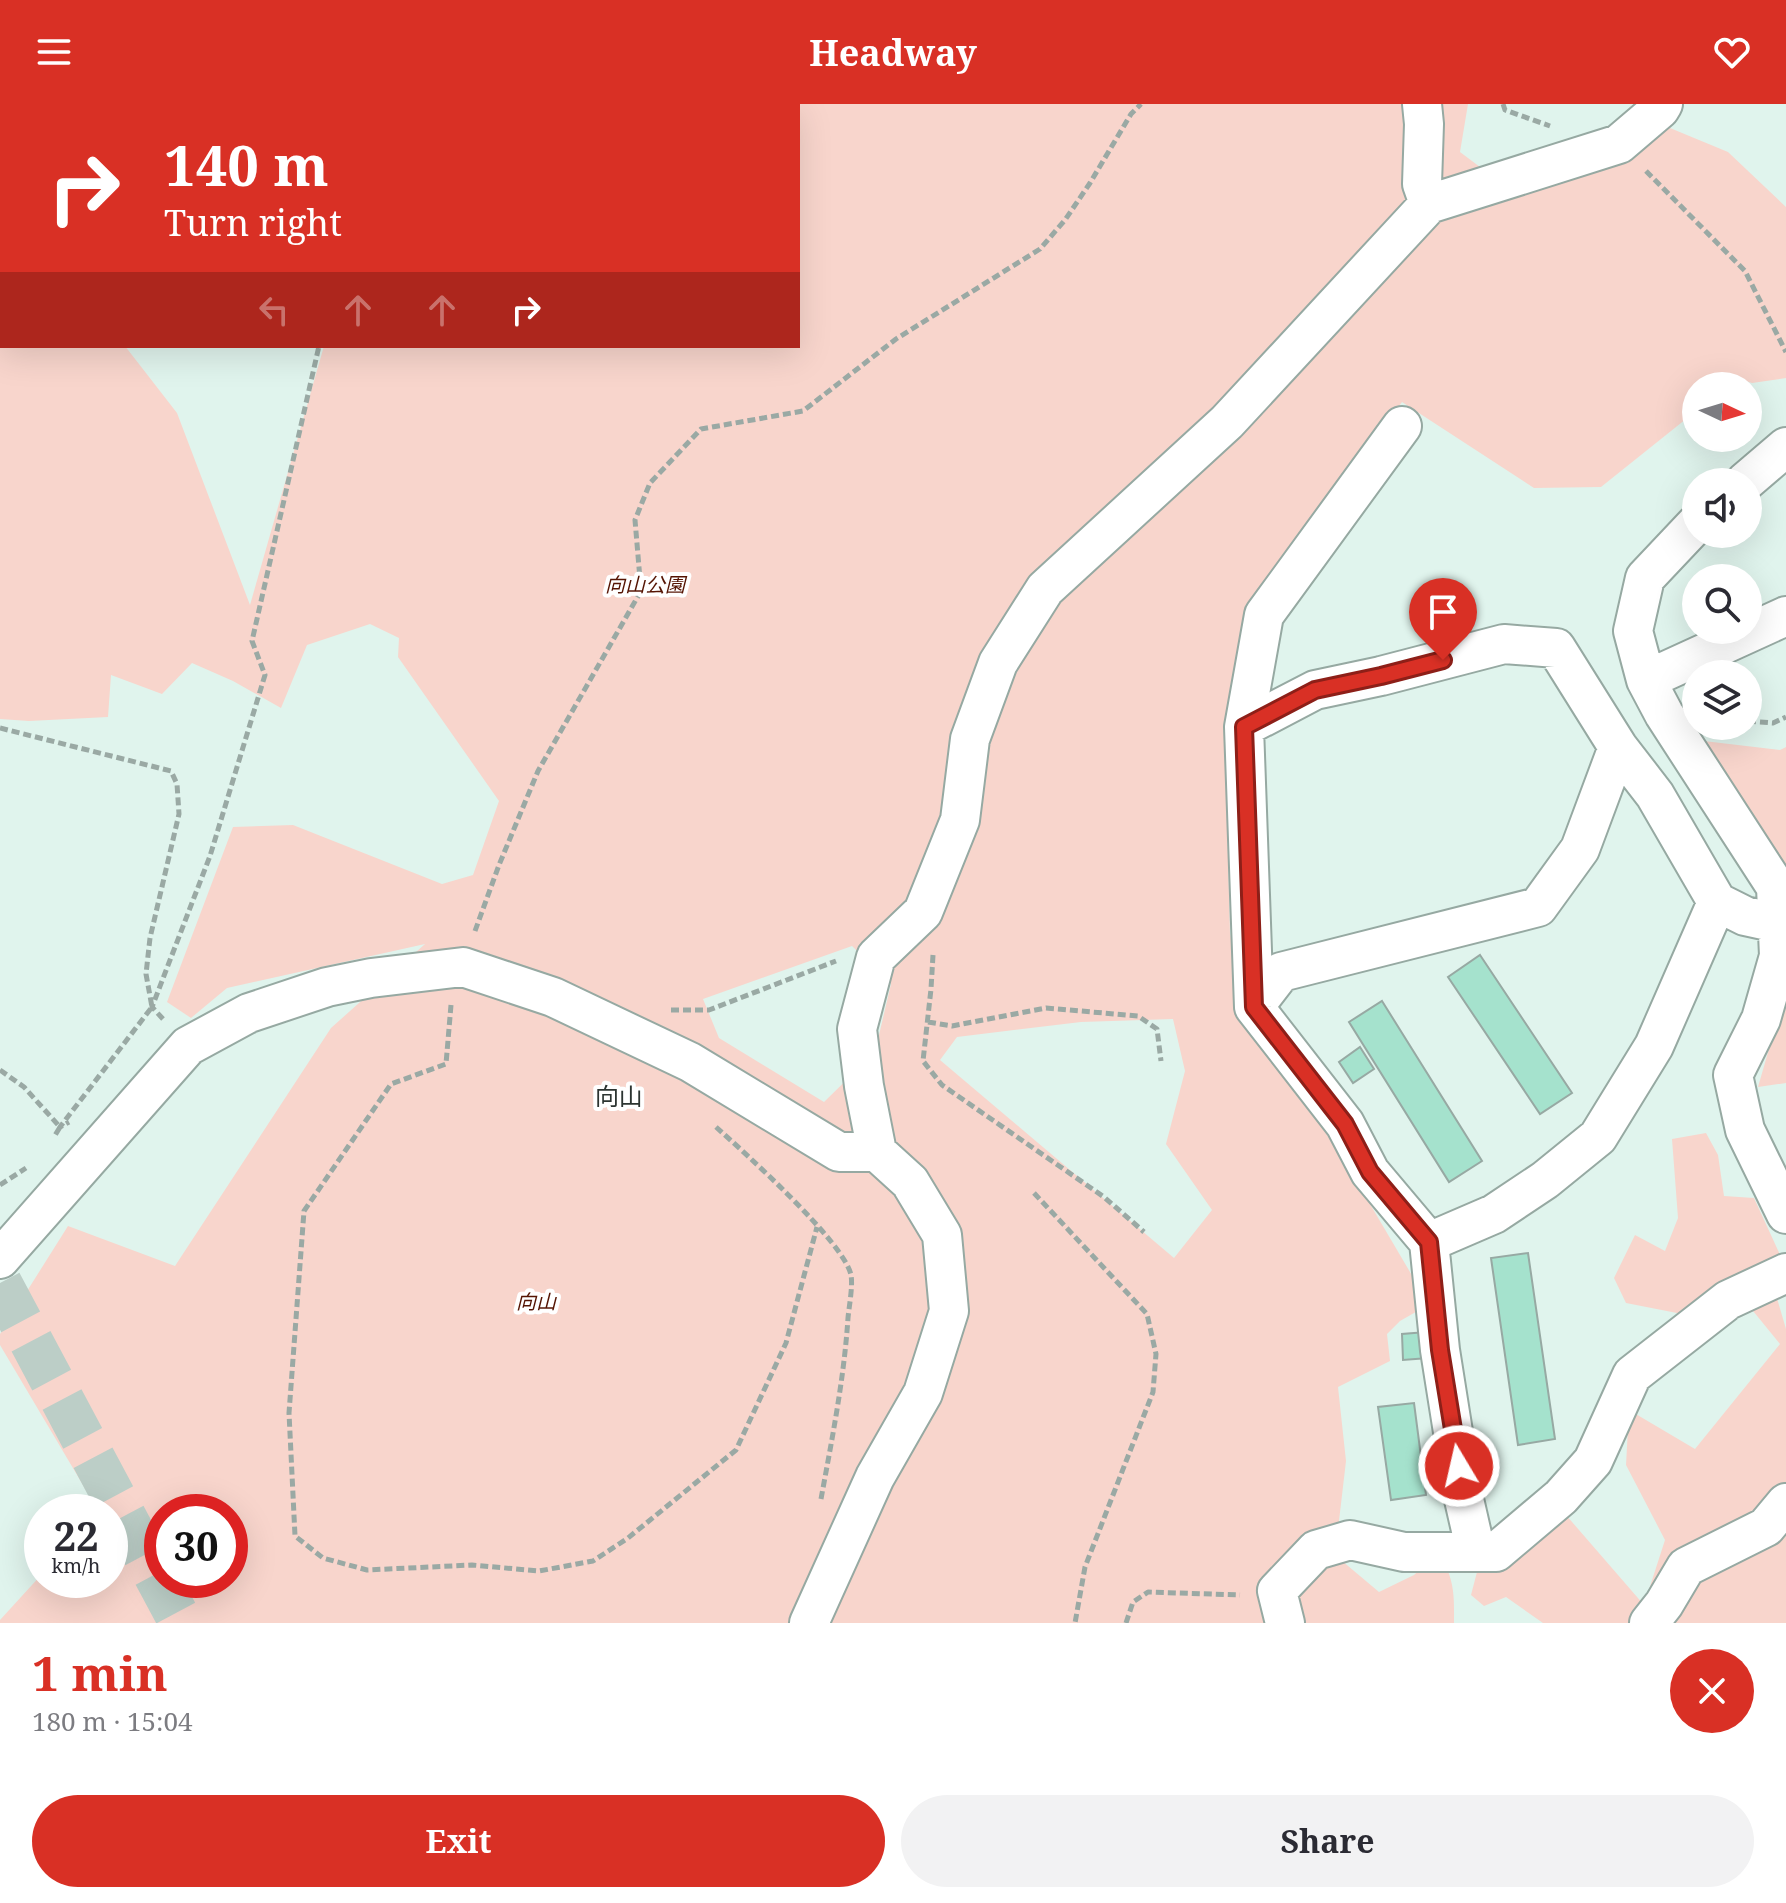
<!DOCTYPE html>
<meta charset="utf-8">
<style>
body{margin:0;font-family:"Noto Serif","Noto Sans JP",serif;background:#f2f2f3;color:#2b2b33;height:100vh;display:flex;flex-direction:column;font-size:30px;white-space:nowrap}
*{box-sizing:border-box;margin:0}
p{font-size:26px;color:#7c7c81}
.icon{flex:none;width:44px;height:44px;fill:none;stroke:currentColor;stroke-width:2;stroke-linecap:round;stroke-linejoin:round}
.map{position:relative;height:1519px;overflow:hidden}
.details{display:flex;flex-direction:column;background:#fff;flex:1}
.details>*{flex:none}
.top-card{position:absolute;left:0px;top:0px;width:800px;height:244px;box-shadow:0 8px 32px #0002;background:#d93025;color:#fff;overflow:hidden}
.needle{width:52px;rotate:94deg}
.tools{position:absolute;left:1682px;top:268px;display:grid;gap:16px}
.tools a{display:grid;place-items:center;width:80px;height:80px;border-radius:50%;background:#fff;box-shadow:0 8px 32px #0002;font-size:40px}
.speed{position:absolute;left:24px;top:1390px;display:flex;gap:16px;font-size:40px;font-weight:700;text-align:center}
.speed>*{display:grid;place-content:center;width:104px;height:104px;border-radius:50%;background:#fff;box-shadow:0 8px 32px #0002;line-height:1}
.speed small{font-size:20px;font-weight:400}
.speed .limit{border:12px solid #d22;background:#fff;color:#111}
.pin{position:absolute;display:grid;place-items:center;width:68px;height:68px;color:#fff;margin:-82px -34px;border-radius:50% 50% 50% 0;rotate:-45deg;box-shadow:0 0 8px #0007}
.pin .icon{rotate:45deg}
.me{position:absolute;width:88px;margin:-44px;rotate:351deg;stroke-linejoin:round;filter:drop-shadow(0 0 6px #0008)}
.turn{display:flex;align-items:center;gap:28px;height:168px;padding:0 32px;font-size:36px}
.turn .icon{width:104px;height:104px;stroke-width:2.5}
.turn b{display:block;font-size:56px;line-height:68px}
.lanes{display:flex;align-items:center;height:76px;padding:0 32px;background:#0003;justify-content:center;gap:40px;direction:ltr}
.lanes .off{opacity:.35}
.round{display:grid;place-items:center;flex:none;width:84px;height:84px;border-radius:42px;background:#f2f2f3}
.headline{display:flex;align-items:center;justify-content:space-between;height:136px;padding:0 32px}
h1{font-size:48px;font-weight:700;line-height:60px;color:#d93025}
.cta{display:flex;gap:16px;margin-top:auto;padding:16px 32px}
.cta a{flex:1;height:92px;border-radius:48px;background:#d93025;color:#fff;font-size:32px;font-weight:700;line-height:92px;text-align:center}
.cta a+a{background:#f2f2f3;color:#2b2b33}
header{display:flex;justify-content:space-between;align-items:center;height:104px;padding:0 32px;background:#d93025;color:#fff;font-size:36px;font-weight:700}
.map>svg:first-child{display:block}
.green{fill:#f8d5cc;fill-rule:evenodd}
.building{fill:#a5e2cd;stroke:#97a9a3;stroke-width:2}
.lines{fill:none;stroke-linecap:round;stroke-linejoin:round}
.tertiary-tunnel{stroke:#bccec7;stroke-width:44;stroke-dasharray:44 22;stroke-linecap:butt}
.minor-casing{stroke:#96a9a2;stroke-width:42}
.path{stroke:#9aa9a4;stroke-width:5;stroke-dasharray:8 4;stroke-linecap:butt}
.minor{stroke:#fff;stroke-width:38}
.route-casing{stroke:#8d1f18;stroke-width:20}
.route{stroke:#d93025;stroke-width:14}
.labels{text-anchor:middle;stroke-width:8;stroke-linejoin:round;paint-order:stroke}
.park-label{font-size:20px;font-style:italic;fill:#551403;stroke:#fff}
.quarter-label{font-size:24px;fill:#2c3431;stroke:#fff}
</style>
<header><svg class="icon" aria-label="menu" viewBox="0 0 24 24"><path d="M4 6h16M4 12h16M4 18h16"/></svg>Headway<svg class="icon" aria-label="heart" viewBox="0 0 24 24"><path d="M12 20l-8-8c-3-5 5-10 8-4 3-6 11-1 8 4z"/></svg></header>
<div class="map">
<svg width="1786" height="1519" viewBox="0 0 1786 1519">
<rect width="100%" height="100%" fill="#e0f4ed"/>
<path class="green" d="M0 0H144L143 2H2V59L0 55Z
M212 0H395V2H211Z
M464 0H1468L1460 48 1484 66 1602 55 1670 24 1728 48 1786 103V274L1752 279 1736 274 1727 282H1696V307L1601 383 1534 384 1402 298 1246 510 1225 638 1230 829 1245 906 1347 1061 1420 1185 1421 1205 1400 1217 1387 1230 1390 1257 1338 1283 1346 1357 1335 1451 1379 1488 1414 1471 1425 1461 1447 1465C1455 1483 1454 1500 1454 1519H0V1516L42 1470V1476H110V1408H99L0 1241V1230L68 1122 175 1162 331 924 425 840 227 884 191 914 167 898 233 723 293 721 442 780 473 771 499 697 398 553 399 534 370 520 307 541 281 604 233 577 192 559 162 590 111 571 108 613 29 617 0 615V133H2V242H125L177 309 250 501 324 242H798V2H463ZM852 842 891 880 875 948 824 998 719 934 703 895ZM1173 915 1185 967 1166 1040 1212 1106 1174 1154 940 956 957 933 1081 918ZM162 1408H230V1476H162Z
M1704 637 1780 646 1786 643V777Z
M1786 890V979L1758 983 1784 893Z
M1706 1029 1718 1051 1724 1092 1754 1094 1782 1155 1776 1191 1786 1225V1519H1543L1506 1493 1484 1502 1471 1491 1477 1468 1501 1456 1566 1411 1644 1501 1665 1436 1626 1361 1629 1306 1695 1345 1780 1240 1749 1202 1677 1209 1626 1199 1614 1174 1635 1131 1665 1147 1678 1114 1672 1035Z"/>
<path class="building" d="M1480 851 1572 989 1540 1010 1448 873Z
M1382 897 1482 1057 1449 1078 1349 918Z
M1360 943 1374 965 1353 979 1339 958Z
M1528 1149 1555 1335 1518 1341 1491 1154Z
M1426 1228 1428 1254 1403 1256 1402 1230Z
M1414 1299 1426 1391 1391 1396 1378 1303Z"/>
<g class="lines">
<path class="tertiary-tunnel" d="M0 1179 181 1519"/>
<defs>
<path id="minor" d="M1422 0 1424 20 1422 80 1429 100
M164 2 166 0
M0 85 2 87
M1745 378 1786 343
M1696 420 1645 474 1633 527 1646 576 1664 610 1776 783 1779 852 1761 915 1733 971 1745 1026 1786 1110
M1646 576 1786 512
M1244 623 1264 511 1402 322
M1254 903 1281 868 1538 803 1580 745 1618 643
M1429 1138 1494 1110 1545 1076 1598 1033 1654 942 1717 798
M0 1155 188 942 249 909 327 883 371 874 463 863 553 893 690 958 839 1048H877
M1476 1448H1496L1561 1393 1593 1357 1632 1271 1728 1196 1786 1169
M809 1519 875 1373 923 1289 949 1207 942 1131 910 1078 877 1048 864 982 857 925 876 853 923 808 960 716 970 635 998 559 1045 485 1227 318 1429 100 1619 40 1660 5 1663 0
M1285 1519 1277 1487 1316 1446 1350 1436 1404 1448H1476L1463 1391 1440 1246 1429 1138 1370 1068 1345 1020 1254 903 1244 623 1315 586 1381 572 1504 540 1556 544 1618 643 1655 691 1717 798 1745 812 1777 819
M1649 1519 1664 1500 1686 1463 1766 1423 1786 1399"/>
</defs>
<use href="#minor" class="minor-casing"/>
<path class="path" d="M1503 0 1505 6 1550 22
M381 2V0
M1646 67 1745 167 1786 248
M1748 617 1773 619 1786 613
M0 624 171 667 177 680 179 710 150 834 146 870 152 903 60 1023 69 1018
M475 827 499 761 538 667 641 487 635 416 650 379 701 325 803 307 896 235 1040 145 1065 116 1090 79 1131 10 1141 0
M933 851 931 885 923 957 942 981 1104 1093 1144 1128
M451 901 446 960 391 980 304 1107 289 1309 295 1432 323 1454 367 1466 472 1461 539 1467 593 1457 628 1434 736 1346 786 1239 817 1123
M671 906H709L836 857
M163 915 152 903 210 752 265 571 252 537 319 242
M928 918 952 922 1046 904 1138 912 1157 925 1161 957
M0 966 24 983 60 1023 54 1033
M716 1023C745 1049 844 1138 851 1171 853 1182 849 1203 848 1214 844 1275 832 1335 821 1395
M0 1081 26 1064
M1034 1089 1147 1210 1156 1250 1153 1288 1085 1463 1075 1519
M1126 1519 1133 1498 1148 1488 1240 1491"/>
<use href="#minor" class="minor"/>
</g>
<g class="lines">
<defs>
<path id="route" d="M1443 556 1381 572 1315 586 1244 623 1254 903 1345 1020 1370 1068 1429 1138 1440 1246 1459 1362"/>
</defs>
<use href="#route" class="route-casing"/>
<use href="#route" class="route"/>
</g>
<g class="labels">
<g class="park-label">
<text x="645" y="488">向山公園</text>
<text x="536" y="1205">向山</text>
</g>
<g class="quarter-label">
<text x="619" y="1001">向山</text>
</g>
</g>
</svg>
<div class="tools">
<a><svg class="needle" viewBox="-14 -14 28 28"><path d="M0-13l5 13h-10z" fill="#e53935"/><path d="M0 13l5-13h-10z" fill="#7c7c81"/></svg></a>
<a><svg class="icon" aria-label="sound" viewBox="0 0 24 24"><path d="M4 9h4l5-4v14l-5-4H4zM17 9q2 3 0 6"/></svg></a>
<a><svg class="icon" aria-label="search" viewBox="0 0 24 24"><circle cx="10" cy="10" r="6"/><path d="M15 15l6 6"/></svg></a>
<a><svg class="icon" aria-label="layers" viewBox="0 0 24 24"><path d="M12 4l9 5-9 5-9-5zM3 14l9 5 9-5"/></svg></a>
</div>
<div class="speed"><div>22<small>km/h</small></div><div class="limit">30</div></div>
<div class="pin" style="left:1443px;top:556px;background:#d93025"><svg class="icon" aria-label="arrive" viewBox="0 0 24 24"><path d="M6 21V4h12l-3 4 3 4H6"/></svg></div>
<svg class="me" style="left:1459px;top:1362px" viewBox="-20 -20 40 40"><circle r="17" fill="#d93025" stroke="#fff" stroke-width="3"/><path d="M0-11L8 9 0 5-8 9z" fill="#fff"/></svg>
<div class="top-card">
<div class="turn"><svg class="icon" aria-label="right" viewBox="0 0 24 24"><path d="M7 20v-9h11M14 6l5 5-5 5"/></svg><div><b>140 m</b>Turn right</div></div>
<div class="lanes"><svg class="icon off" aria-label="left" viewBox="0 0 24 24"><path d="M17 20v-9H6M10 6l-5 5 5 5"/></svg><svg class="icon off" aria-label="ahead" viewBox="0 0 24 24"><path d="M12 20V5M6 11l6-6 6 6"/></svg><svg class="icon off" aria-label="ahead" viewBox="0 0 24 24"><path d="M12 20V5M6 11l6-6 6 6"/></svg><svg class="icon" aria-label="right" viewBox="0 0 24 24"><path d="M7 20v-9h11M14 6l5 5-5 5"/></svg></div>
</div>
</div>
<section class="details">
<div class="headline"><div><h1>1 min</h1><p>180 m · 15:04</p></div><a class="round" style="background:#d93025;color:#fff"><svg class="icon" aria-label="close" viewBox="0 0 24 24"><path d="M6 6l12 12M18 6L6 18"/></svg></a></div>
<div class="cta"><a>Exit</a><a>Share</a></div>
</section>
